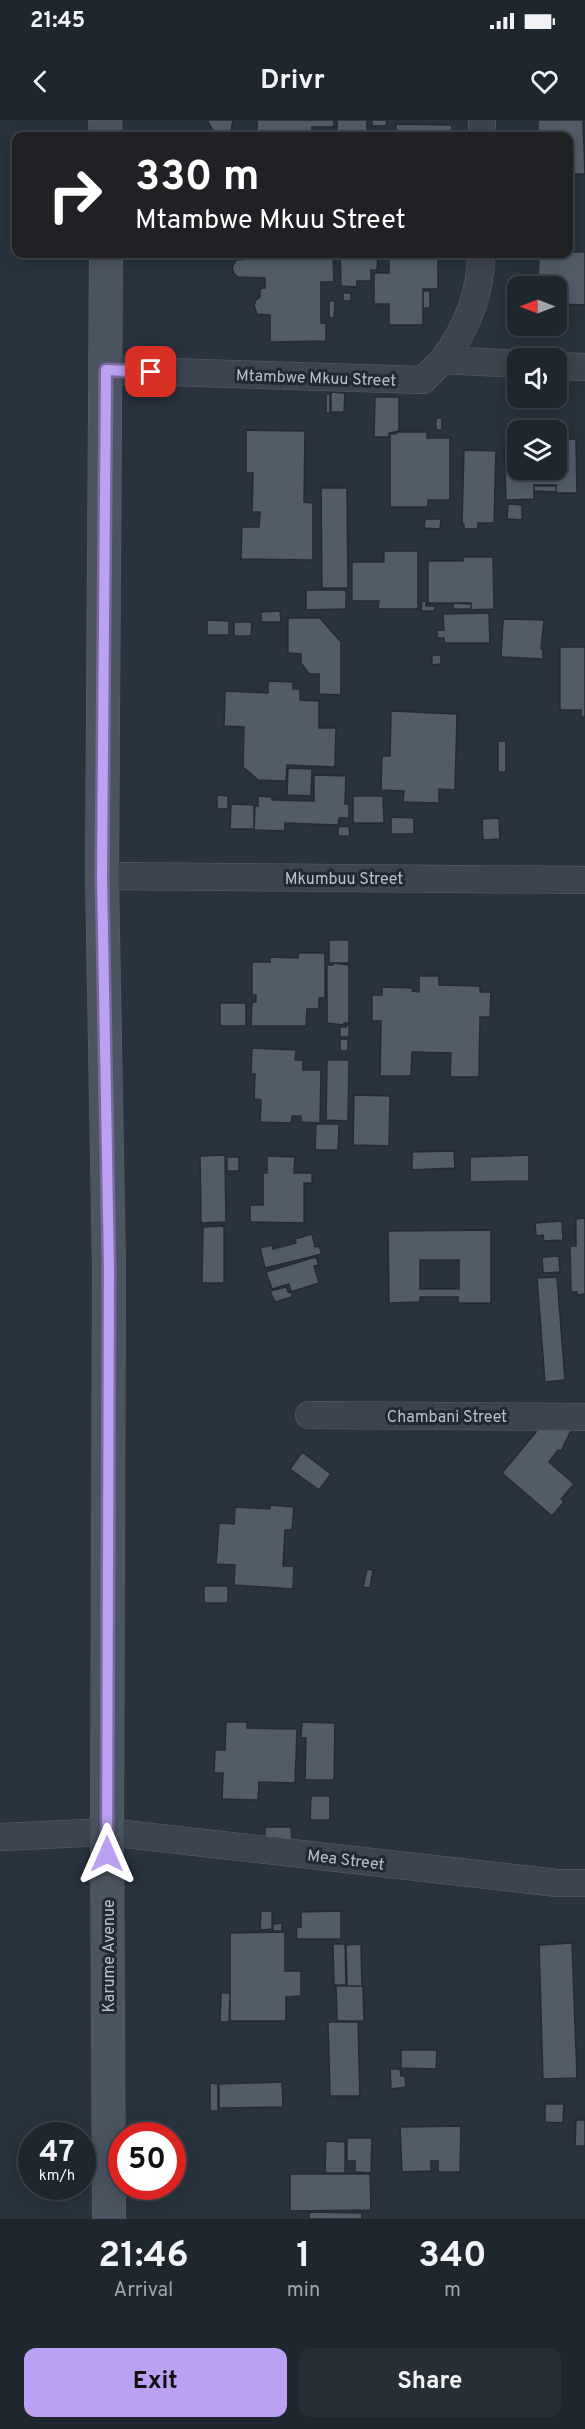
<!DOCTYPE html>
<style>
body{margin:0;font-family:Overpass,sans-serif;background:#262e36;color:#f1f3f6;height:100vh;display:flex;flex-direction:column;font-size:22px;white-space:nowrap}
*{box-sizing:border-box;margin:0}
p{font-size:20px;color:#a1a5aa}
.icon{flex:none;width:33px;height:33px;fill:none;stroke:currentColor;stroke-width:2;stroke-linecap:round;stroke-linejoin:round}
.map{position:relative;height:2099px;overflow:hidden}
.drawer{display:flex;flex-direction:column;background:#1e262e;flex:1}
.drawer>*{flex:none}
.guide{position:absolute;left:12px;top:12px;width:561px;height:126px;border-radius:12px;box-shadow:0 3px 15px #0003,0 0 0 2px #3c434a;background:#202124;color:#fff;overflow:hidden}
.needle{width:39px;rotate:270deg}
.fabs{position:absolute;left:507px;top:156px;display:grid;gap:12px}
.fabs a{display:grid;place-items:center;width:60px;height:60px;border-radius:12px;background:#1e262e;box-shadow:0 3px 15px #0003,0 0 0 2px #3c434a;font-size:30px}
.speed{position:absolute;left:18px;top:2002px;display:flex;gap:12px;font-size:30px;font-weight:700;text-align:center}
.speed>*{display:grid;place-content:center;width:78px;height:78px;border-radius:50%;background:#1e262e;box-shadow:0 3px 15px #0003,0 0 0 2px #3c434a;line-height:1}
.speed small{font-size:15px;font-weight:400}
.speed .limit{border:9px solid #d22;background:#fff;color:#111}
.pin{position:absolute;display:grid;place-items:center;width:51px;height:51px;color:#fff;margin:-26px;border-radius:12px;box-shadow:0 3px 9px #0006}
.me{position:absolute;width:66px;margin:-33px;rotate:0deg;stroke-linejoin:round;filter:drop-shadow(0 0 4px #0008)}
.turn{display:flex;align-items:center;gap:21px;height:126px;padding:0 24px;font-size:27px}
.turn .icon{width:78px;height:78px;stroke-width:2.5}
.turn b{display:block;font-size:42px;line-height:51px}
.eta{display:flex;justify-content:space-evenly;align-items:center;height:102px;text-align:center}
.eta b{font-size:36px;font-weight:700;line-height:42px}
.action{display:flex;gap:12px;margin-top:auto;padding:12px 24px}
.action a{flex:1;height:69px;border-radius:12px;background:#bca0f2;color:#111;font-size:24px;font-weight:700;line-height:69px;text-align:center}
.action a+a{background:#262e36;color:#f1f3f6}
.status{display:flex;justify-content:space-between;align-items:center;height:42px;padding:0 30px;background:#1e262e;direction:ltr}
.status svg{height:16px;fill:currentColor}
header{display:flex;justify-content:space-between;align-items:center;height:78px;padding:0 24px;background:#1e262e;font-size:27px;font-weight:700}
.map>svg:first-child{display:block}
.building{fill:#525c69;stroke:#232b36;stroke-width:1.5;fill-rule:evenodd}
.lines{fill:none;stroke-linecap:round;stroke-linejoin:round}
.minor-casing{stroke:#5a626c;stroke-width:28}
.secondary-casing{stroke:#5a626c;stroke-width:34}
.minor{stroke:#3c444f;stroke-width:27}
.secondary{stroke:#4b5461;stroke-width:33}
.route-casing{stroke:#7a689d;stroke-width:15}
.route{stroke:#bca0f2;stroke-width:10}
.labels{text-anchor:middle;stroke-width:6;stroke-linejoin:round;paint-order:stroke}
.street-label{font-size:16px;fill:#b9c0c9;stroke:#212934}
</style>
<div class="status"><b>21:45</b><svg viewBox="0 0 49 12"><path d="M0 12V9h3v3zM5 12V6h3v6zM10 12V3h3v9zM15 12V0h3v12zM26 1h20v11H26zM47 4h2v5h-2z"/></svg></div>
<header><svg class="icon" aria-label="back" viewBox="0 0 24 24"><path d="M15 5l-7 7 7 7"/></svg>Drivr<svg class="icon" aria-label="heart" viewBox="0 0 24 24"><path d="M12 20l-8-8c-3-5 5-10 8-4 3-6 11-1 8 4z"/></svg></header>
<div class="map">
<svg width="585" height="2099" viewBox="0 0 585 2099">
<rect width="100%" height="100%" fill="#28333e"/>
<path class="building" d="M207 0H233L230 16H216Z
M257 0H334V7H312V12L257 15Z
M337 0H367V13L337 16Z
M372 0H387L386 6H372Z
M538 0H583L585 54H568V16H538Z
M396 4 452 5V16H396Z
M568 128H572V132H585V185L557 184 556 189V166H538L539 134H568Z
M251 134H333L334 162H321V203H326V221L270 222V195L257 194 254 185 256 180 260 177V169L265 168V158L238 157 234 154 232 148 236 140 251 139Z
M340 134H378L377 150H371V161H357V167L341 166Z
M389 134H444L438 135V169H423V205H389V184H374V153H389Z
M423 171H430V188H423Z
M343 173H351V181H343Z
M329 181H335L334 198H329Z
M331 272 345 273 344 292H331Z
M326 274H330V293H326Z
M375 277H399V311L389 313V317H374Z
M436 298H442V310H436Z
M246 310 305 311 304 382 313 383V440L241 439 242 407H259L260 392H252L253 353H246Z
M396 312H427V318H450V380H428V387H390V314H396Z
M556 319H576L577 373H556V365H534V379L506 380 504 324 518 323V350H556Z
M464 330 496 331 494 403H478V409H464V404H462Z
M534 366H556V372L534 371Z
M321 368H347L348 468H322Z
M508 384 522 385V400L507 399Z
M425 399H441L440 409 424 408Z
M384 431H418V489H378L379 481H352V442H384Z
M463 437H493L494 489 471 490V483H428V441H463Z
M306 470H346V489L306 490Z
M422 481H426V486H435V491H421Z
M453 483 471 484V489H453Z
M280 491 281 502H261V492Z
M489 493 490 523H444V518H437V510H444L443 494Z
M288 498H320L341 522V575L319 574V554H309L301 543V534L288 533Z
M503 499 544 500 541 529H543V539L501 537Z
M207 500 229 501V515H207Z
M234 502H252L251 516H234Z
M560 527H585V597H581V590H560Z
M432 535H441V544L432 545Z
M268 561 293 562V569H300V580L319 581V608H336L335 647 287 645 286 661 258 660 243 647 244 607 224 606 225 571 268 573Z
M391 591 457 594 455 670 439 669V683L403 682 404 671 381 670 382 636H390Z
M498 621H506V652H498Z
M288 648 312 649 311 676 287 675Z
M314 655 346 656 345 684H349V698H339L338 705 285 703V711L254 710 255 686H258V676L272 677V680L314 681Z
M217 675 228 676V689H217Z
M353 676H383L384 703H353Z
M231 684 254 685V709H230Z
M391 697 414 698V714H391Z
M499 698 500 719 483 720 482 699Z
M349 706 350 716H338V707Z
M329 820H349V843H329Z
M298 833H325V878H319V889H307L306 906H251L252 882H256V875H252V842H270V837L298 838Z
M333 843 349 845V903H344V905L327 903V845H333Z
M419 856H439V865L480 866V872H491L490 897H480L479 957H450L451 933 412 932 411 956H380L381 901H372V875H382V867L413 868 412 871 419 872Z
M220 883H246V906H220Z
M346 905H349V917H340V907H346Z
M340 919H348V931H340Z
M252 928 296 930 295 940H303V950H321L320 1003 301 1002V996H292L291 1003 260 1002 261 980 254 979 255 954H251Z
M327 940H349L348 1001 326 1000Z
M354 975 390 976 389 1026 353 1025Z
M316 1004H339L338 1030H315Z
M454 1031 455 1048 412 1050V1032Z
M225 1035 226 1102 201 1103 200 1036Z
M529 1035V1061L470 1062V1037Z
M267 1036 295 1037 294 1053H312V1063H304V1103L250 1102V1085H263V1053H267Z
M227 1037H239V1051H227Z
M585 1098V1174L577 1175V1172H571L570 1126H576V1099Z
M562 1101 563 1120 544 1121 543 1115 536 1116 535 1103Z
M224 1106V1163H202L203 1107Z
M491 1110V1183H458V1177H420V1182L389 1183 388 1111ZM420 1140H459V1169H420Z
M312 1114 315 1127 319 1126 322 1134 265 1148 260 1128 272 1125 273 1129 296 1123 295 1119Z
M559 1136 560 1152 543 1153 542 1137Z
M316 1137 319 1145 314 1146 319 1163 291 1172 289 1164 272 1169 266 1152Z
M557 1157 565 1260 545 1262 537 1158Z
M286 1167 288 1172 291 1171 292 1177 275 1182 270 1171Z
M541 1306 572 1308 561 1331 558 1330 549 1342 574 1364 561 1379 564 1382 552 1396 502 1353Z
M302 1332 331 1354 319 1370 290 1349Z
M270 1385 294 1387 292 1410H285L283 1446H294L293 1469 234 1465 235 1445 216 1444 219 1403 234 1404 235 1387 270 1389Z
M367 1449 373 1450 370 1468 363 1467Z
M204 1466H228V1483H204Z
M226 1602H247V1608L297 1609 295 1663 259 1662 258 1680 222 1679 223 1653H214L215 1630H225Z
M302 1602 335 1603 334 1660H305L306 1618H301Z
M311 1676H330V1700H310Z
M265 1707H291L292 1720H265Z
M261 1791H272V1809L260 1810Z
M341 1791V1819H297L296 1808 301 1807V1792Z
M282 1803V1811H273V1804Z
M285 1812V1851H301V1876L286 1877V1901H230V1813Z
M572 1823 577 1958 543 1959 539 1825Z
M333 1824H345L346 1865H334Z
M361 1824 362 1866H347L346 1825Z
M336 1866H363L364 1901H337Z
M221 1873H230L229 1902H220Z
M328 1902H358L360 1976H330Z
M401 1930H437L436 1949 401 1948Z
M390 1949H400L401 1956H405L406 1967 391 1969Z
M282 1962 283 1987 219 1988V1964Z
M210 1963 218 1964V1991H210Z
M545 1984H564L563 2003 545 2002Z
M576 2000H585V2026H575Z
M461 2006 460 2052H438V2041H431V2051L402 2052 400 2007Z
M347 2018H372L371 2053 355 2052V2041H347Z
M326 2021 345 2022V2053H325Z
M290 2054H370L371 2090 290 2091Z
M309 2092 362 2093V2099H309Z"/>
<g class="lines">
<defs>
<path id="minor" d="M482 16V0
M443 240C467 208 481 174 481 134
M556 246 585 247
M106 250 423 260 443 240 518 244
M102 756 585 760
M309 1295 585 1297
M0 1717 107 1712 557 1763H585"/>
<path id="secondary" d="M105 0 106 16
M106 134 102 756 109 1149 107 1712 109 2099"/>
</defs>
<use href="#minor" class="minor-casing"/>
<use href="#secondary" class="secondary-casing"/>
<use href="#minor" class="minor"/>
<use href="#secondary" class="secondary"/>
</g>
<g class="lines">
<defs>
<path id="route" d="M107 1734 109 1149 102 756 106 250 151 252"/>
</defs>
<use href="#route" class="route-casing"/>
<use href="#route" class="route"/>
</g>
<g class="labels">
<g class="street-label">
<text transform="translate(316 257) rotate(2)" y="6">Mtambwe Mkuu Street</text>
<text x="344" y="764">Mkumbuu Street</text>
<text x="447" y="1302">Chambani Street</text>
<text transform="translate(346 1739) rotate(7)" y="6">Mea Street</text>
<text transform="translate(108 1836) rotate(-90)" y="6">Karume Avenue</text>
</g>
</g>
</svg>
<div class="fabs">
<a><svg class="needle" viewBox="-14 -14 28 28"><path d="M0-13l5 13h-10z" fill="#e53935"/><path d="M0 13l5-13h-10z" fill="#a1a5aa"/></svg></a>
<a><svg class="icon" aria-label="sound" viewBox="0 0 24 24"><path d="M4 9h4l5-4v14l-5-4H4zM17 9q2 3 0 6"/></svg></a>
<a><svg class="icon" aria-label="layers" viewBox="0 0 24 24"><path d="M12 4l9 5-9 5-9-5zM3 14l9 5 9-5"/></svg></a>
</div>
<div class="speed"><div>47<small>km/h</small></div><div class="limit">50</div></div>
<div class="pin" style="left:151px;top:252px;background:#d93025"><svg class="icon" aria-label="arrive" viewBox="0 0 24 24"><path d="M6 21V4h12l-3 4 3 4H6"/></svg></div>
<svg class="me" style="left:107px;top:1734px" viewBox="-20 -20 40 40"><path d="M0-17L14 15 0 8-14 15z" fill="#bca0f2" stroke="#fff" stroke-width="4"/></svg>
<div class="guide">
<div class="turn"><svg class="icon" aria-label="right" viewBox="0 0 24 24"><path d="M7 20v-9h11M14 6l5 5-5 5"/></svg><div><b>330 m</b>Mtambwe Mkuu Street</div></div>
</div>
</div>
<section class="drawer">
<div class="eta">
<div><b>21:46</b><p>Arrival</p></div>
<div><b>1</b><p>min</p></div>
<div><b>340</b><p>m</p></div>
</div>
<div class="action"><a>Exit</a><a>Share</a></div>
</section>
